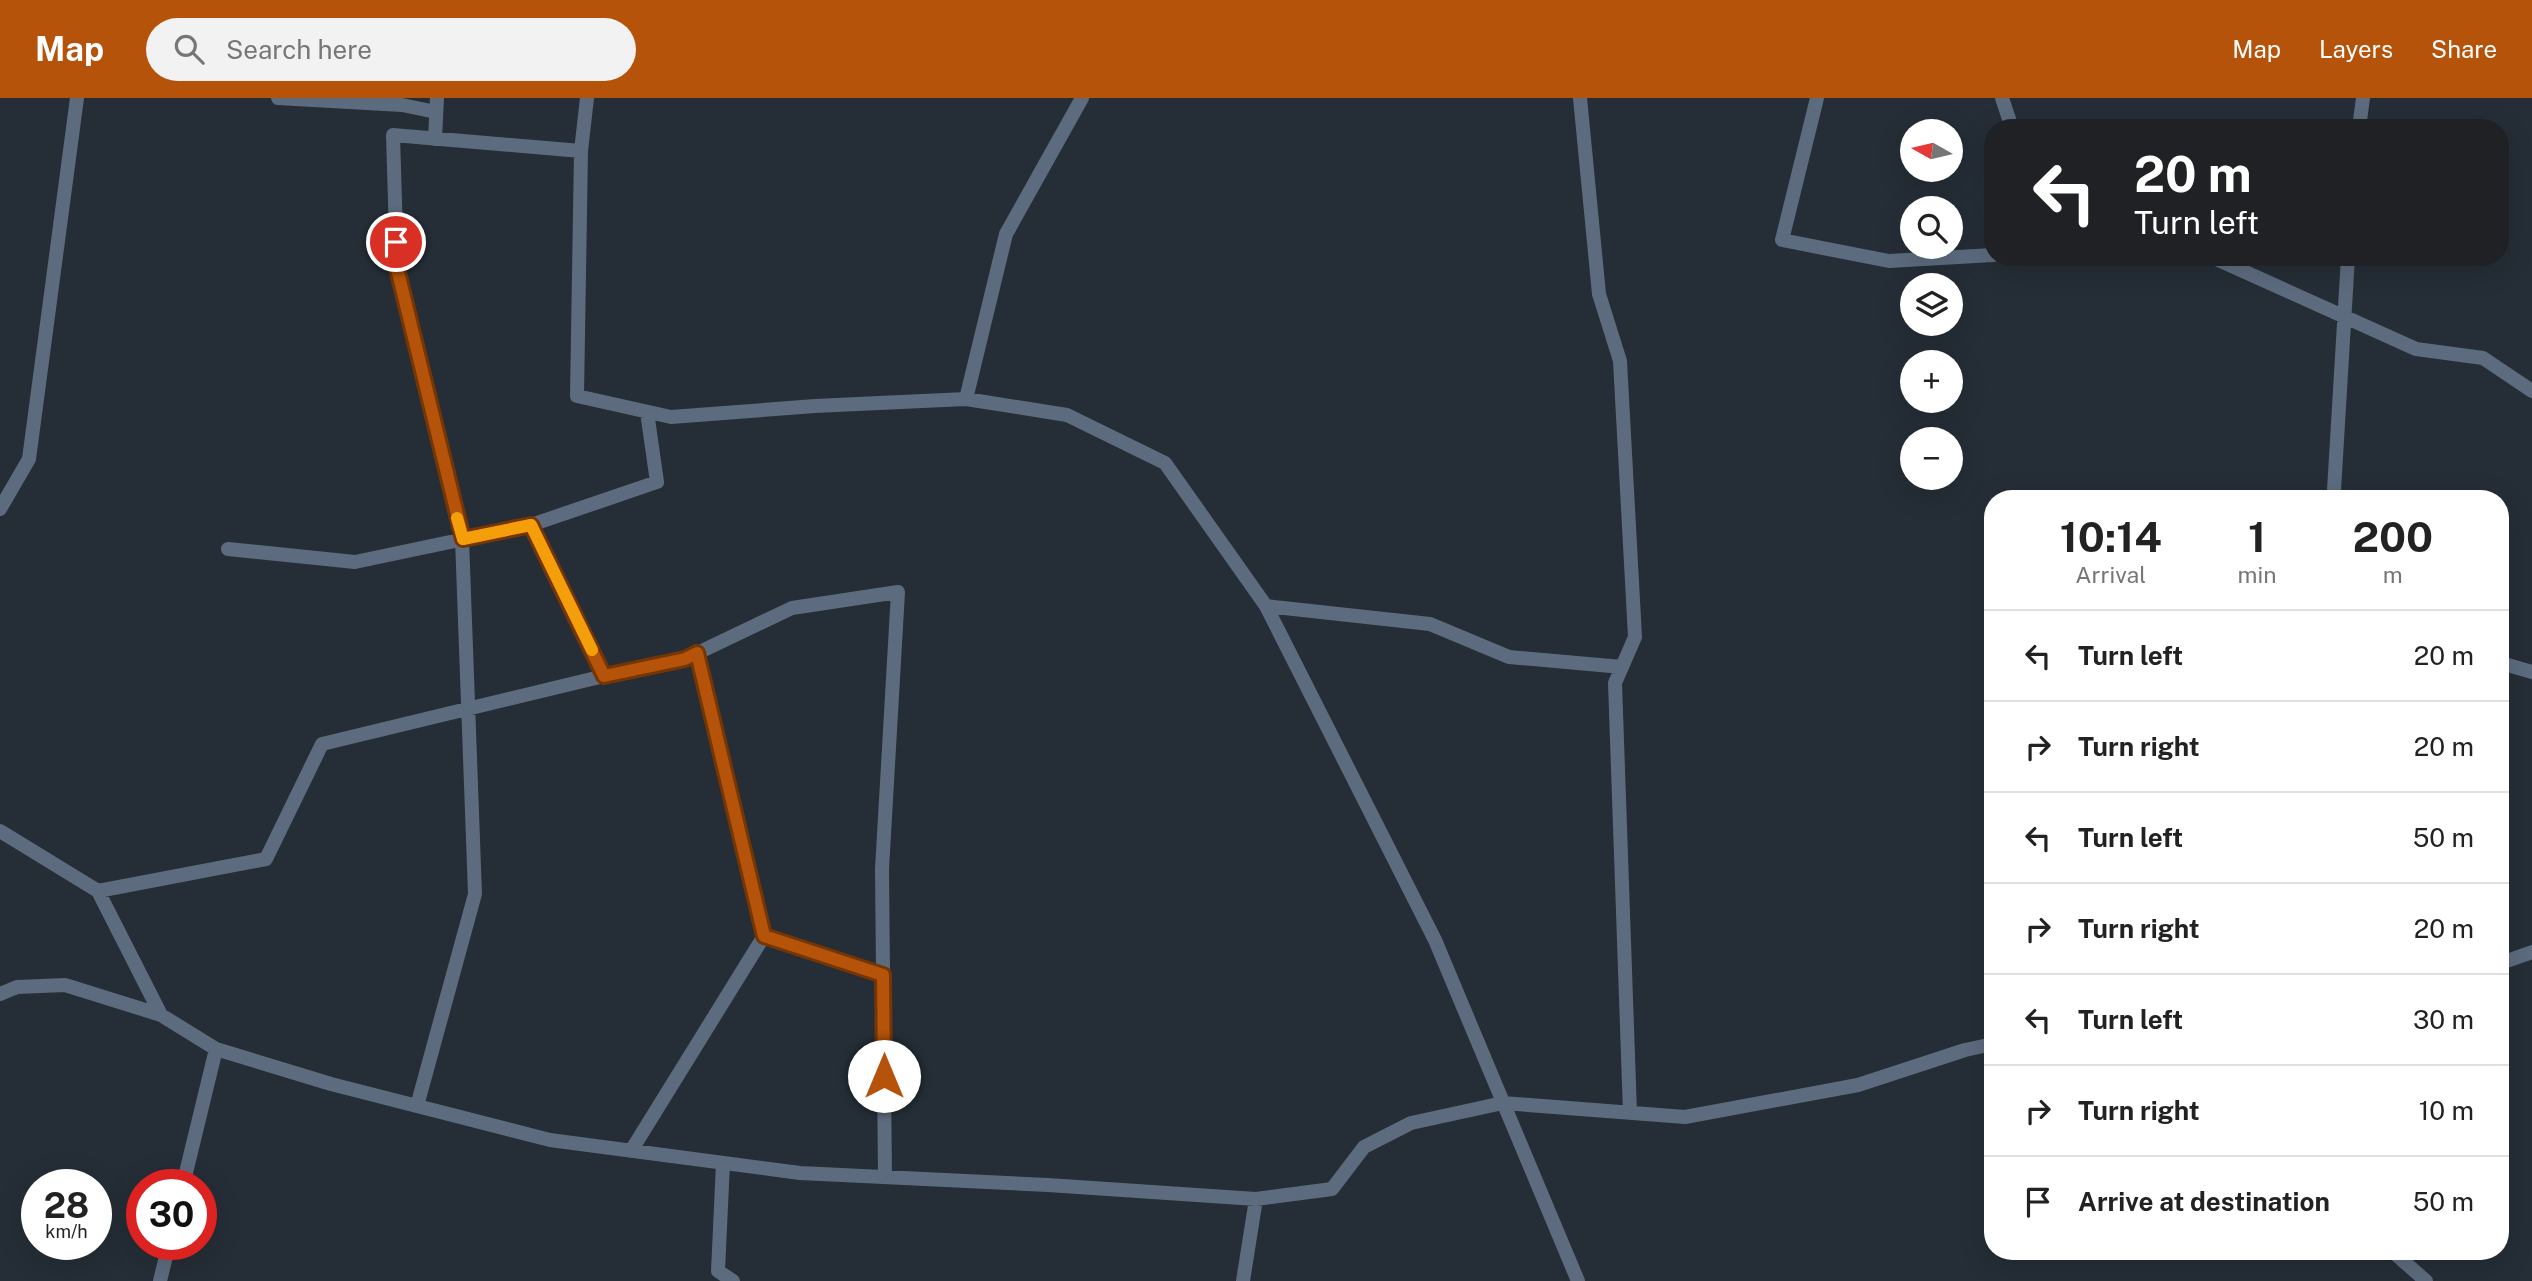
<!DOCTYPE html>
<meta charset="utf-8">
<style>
body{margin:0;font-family:"Public Sans",sans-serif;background:#f2f2f2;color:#222;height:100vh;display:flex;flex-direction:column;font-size:26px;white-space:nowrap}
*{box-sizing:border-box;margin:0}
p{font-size:23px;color:#767676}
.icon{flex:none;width:38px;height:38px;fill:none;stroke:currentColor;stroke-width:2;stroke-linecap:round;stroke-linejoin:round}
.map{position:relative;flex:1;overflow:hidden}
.panel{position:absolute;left:1984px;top:392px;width:525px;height:770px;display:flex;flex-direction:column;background:#fff;border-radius:28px;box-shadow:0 7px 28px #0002}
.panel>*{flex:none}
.top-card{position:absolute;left:1984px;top:21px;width:525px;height:147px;border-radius:28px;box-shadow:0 7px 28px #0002;background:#202124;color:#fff;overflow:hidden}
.needle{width:46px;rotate:278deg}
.controls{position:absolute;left:1900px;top:21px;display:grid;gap:14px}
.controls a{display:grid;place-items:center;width:63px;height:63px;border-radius:50%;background:#fff;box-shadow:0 7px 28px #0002;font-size:35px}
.speed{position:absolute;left:21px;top:1071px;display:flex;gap:14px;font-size:35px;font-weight:700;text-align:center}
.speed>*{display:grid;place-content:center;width:91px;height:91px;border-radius:50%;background:#fff;box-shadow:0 7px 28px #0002;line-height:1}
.speed small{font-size:18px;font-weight:400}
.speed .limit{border:10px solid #d22;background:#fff;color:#111}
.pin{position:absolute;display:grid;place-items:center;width:60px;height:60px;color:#fff;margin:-30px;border:4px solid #fff;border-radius:50%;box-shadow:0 2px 7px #0007}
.me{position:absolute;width:77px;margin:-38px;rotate:0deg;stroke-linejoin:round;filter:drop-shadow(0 0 5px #0008)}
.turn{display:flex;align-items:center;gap:24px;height:147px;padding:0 35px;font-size:32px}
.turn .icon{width:91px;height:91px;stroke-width:2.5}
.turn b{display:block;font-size:49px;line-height:60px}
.eta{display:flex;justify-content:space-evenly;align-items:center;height:119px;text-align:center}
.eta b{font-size:42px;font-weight:700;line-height:49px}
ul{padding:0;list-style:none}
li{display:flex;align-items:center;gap:21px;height:91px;padding:0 35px;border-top:2px solid #e0e0e0}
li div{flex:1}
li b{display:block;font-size:26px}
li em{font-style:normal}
header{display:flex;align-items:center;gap:42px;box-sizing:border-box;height:98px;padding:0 35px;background:#b45309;color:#fff}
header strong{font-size:33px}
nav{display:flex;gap:38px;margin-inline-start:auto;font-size:24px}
.search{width:490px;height:63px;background:#f2f2f2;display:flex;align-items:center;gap:18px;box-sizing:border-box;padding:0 24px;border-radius:38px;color:#767676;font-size:26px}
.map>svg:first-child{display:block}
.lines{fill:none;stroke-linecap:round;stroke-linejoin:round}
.street{stroke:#5c6b7e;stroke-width:14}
.route-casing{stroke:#753606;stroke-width:18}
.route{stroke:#b45309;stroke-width:12}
.slow{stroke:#f59e0b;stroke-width:12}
</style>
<header>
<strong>Map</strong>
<div class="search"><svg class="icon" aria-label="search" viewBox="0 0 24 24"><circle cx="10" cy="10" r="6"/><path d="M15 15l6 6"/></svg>Search here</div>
<nav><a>Map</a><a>Layers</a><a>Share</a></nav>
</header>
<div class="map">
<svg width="2532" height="1183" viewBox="0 0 2532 1183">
<rect width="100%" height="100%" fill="#252d36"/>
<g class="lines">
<path class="street" d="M278 0 402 7 436 14
M1580 0 1599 196 1620 263 1635 539 1615 585 1630 1015
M1817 0 1782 142 1889 163 1993 157
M2002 0 2012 30
M2359 30 2363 0
M435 41 437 0
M581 53 577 298 671 319 815 308 966 301 1067 317 1165 365 1266 508 1435 842 1578 1183
M2212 159 2416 251 2483 260 2532 293
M966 301 1006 136 1082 0
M2336 401 2334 392 2348 159
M0 411 29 361 77 0
M531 427 657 384 647 314
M1266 508 1430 526 1509 559 1622 569
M697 555 764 838
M2501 565 2532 574
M604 578 685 561 792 510 898 494 882 771 885 1079
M0 733 98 793
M2501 865 2532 854
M0 896 17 889 65 887 161 917 216 951 331 986 550 1042 800 1075 1048 1087 1256 1101 1332 1091 1364 1049 1411 1025 1503 1005 1685 1019 1858 987 1965 952 1993 946
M161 917 98 793 266 761 322 646 604 578 531 427 355 464 228 451
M417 1008 475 796 462 441 397 170 393 37 581 53 587 0
M631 1053 764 838 883 877
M723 1065 718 1173 733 1183
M183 1087 216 951
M2392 1153 2426 1183
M160 1183 169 1146
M1243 1183 1256 1101"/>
</g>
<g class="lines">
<defs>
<path id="route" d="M396 144 397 170 463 441 531 427 604 578 685 561 697 555 764 838 883 877 884 978"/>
</defs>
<use href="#route" class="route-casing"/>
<use href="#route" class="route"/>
<path class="slow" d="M457 420 463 441 531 427 592 552"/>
</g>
</svg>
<div class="controls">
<a><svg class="needle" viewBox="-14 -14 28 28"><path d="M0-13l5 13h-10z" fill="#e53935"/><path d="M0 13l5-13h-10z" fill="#767676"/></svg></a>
<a><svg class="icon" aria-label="search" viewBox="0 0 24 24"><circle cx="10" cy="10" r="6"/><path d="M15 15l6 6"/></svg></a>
<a><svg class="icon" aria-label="layers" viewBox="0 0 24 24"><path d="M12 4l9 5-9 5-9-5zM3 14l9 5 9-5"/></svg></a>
<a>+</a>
<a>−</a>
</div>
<div class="speed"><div>28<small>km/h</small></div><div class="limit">30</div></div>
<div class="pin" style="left:396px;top:144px;background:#d93025"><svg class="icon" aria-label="arrive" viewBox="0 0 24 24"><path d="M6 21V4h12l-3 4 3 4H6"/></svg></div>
<svg class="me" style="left:884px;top:978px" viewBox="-20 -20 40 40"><circle r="19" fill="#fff"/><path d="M0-13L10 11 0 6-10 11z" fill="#b45309"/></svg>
<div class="top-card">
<div class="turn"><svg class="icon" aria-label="left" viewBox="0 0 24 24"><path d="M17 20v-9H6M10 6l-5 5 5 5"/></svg><div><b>20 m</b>Turn left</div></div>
</div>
<section class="panel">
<div class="eta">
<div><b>10:14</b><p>Arrival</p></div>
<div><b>1</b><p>min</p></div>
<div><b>200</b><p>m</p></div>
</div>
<ul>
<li><svg class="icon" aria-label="left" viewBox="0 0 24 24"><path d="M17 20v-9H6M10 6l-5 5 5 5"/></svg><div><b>Turn left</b></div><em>20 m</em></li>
<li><svg class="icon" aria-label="right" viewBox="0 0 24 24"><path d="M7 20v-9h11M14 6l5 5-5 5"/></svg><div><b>Turn right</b></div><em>20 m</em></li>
<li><svg class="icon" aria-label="left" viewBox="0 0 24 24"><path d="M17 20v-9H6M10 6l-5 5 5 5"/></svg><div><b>Turn left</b></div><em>50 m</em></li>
<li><svg class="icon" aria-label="right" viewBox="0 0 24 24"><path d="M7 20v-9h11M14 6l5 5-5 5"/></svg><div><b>Turn right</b></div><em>20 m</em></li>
<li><svg class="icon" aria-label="left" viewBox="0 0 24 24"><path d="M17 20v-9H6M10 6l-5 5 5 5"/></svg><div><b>Turn left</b></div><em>30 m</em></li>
<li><svg class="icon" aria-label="right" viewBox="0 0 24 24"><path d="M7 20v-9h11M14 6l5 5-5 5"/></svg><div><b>Turn right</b></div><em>10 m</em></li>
<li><svg class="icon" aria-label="arrive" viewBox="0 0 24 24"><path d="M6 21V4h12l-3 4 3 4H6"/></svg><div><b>Arrive at destination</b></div><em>50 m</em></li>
</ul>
</section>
</div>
